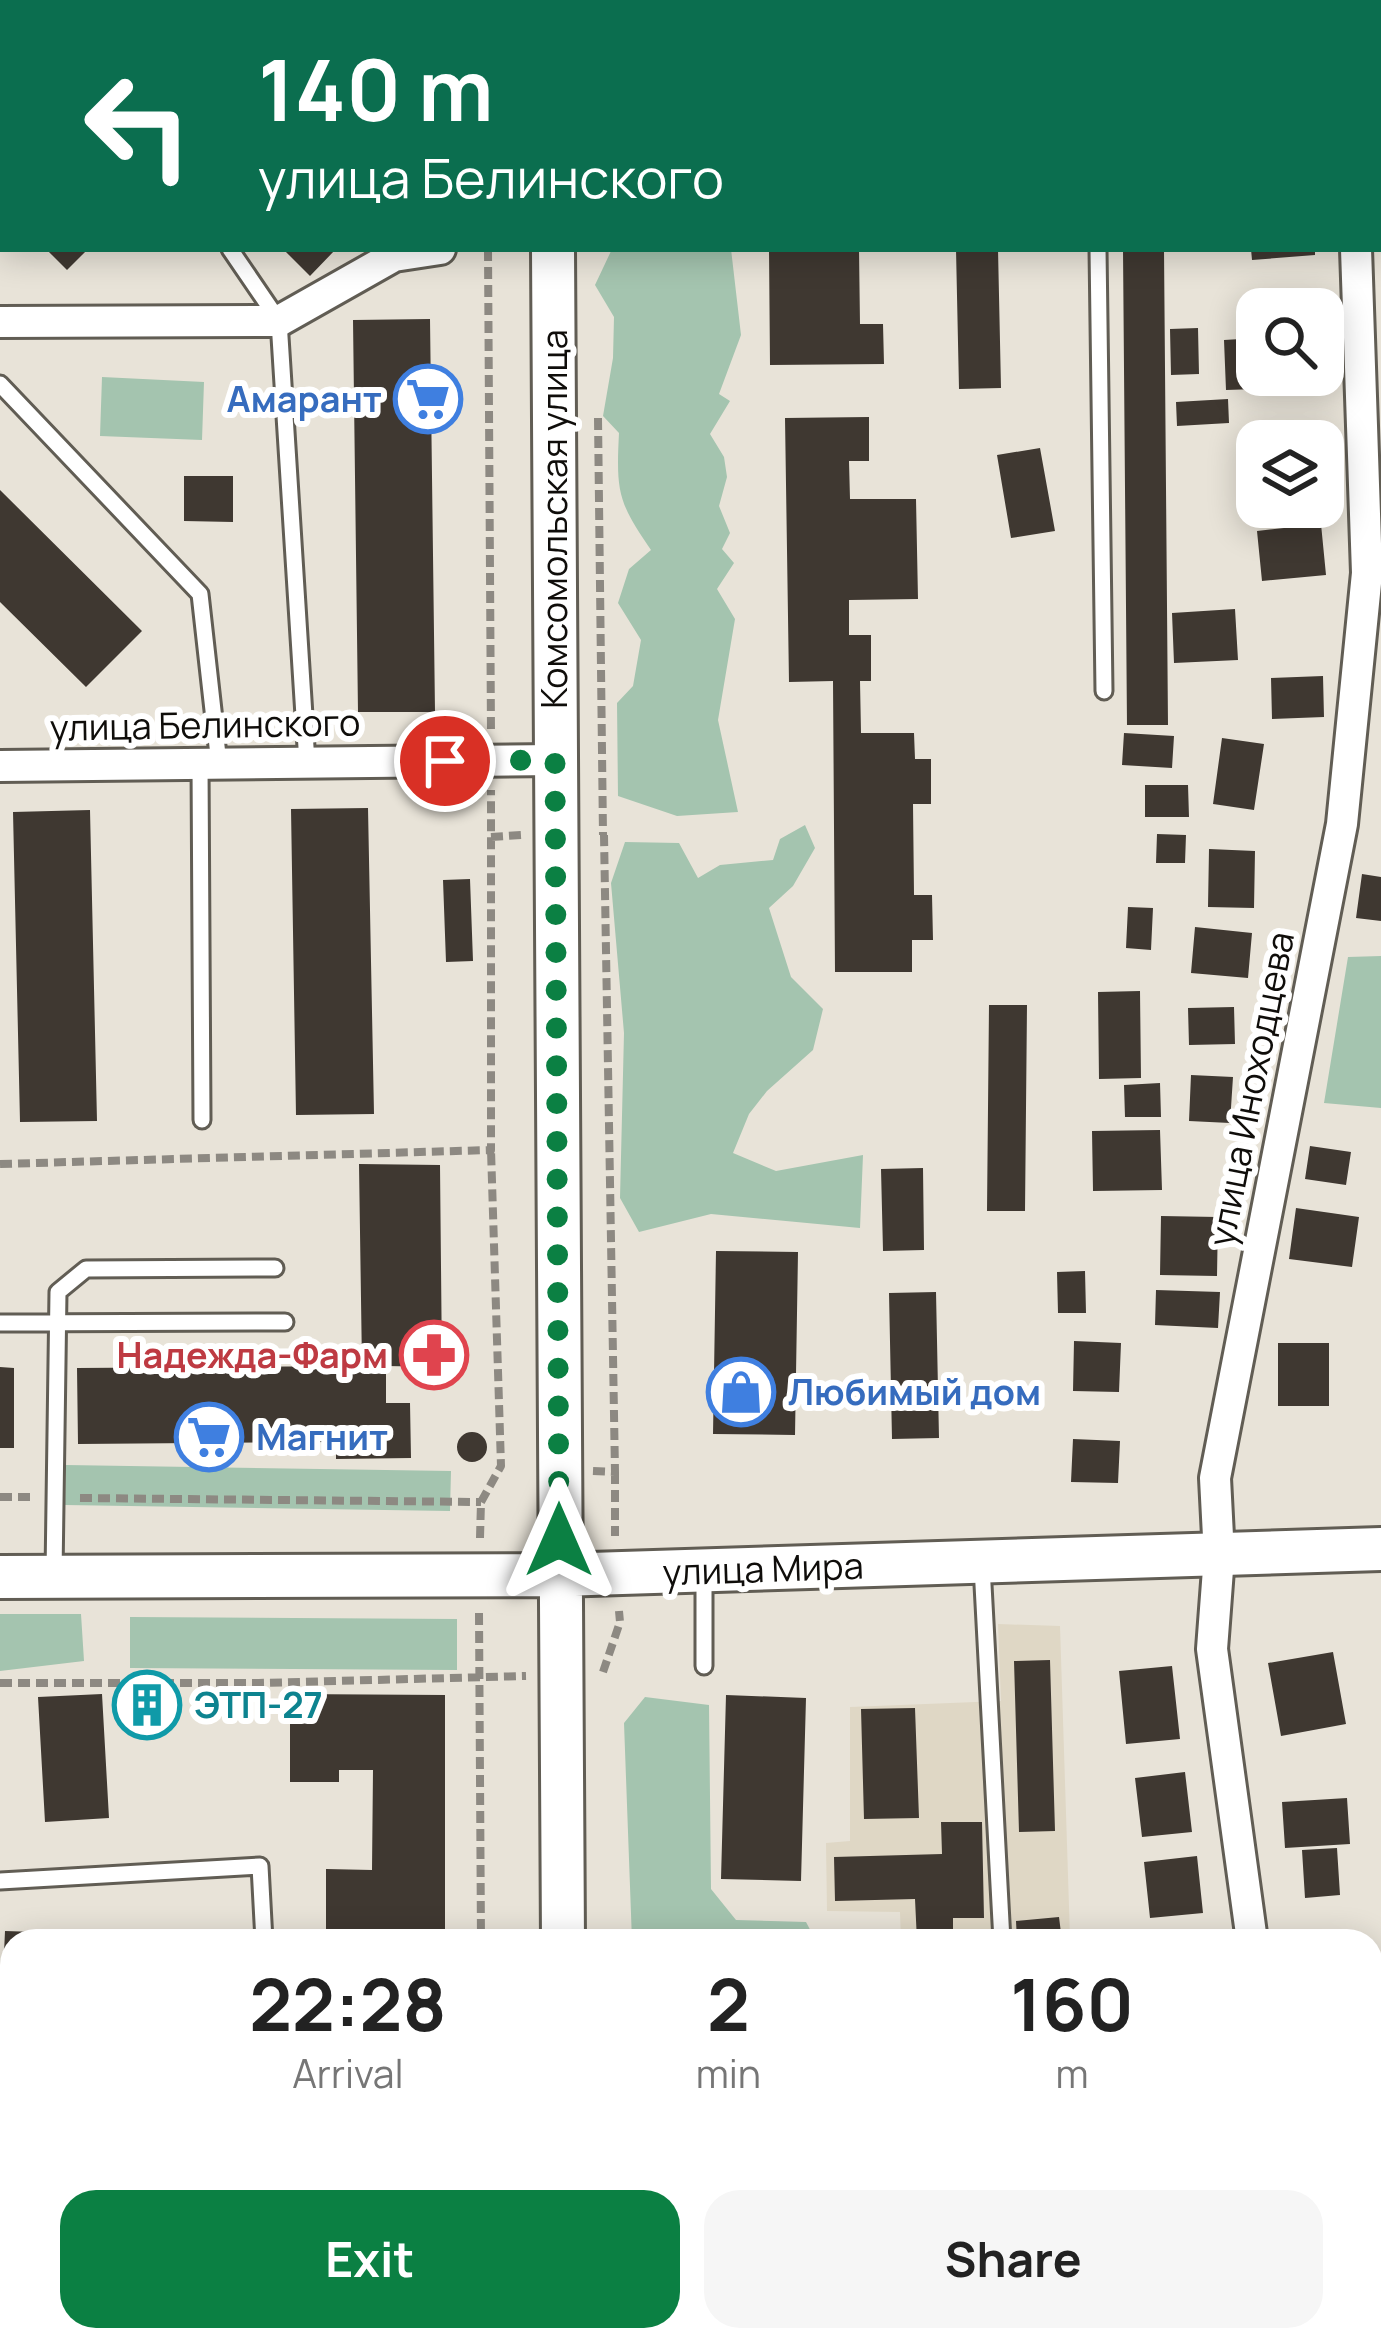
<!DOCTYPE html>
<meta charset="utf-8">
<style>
body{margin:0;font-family:Manrope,sans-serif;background:#f6f6f6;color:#222;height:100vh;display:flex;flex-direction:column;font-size:45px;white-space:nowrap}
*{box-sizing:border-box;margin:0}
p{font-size:39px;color:#767676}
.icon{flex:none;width:66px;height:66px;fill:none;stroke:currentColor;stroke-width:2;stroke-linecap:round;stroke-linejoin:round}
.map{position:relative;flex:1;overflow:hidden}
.details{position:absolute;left:0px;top:1929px;width:1383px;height:423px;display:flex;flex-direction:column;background:#fff;border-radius:36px 36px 0 0;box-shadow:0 6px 30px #0003}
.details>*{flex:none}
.hud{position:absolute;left:0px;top:0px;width:1383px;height:252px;box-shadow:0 6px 30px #0003;background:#0b6e4f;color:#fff;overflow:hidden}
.fabs{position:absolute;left:1236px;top:288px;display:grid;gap:24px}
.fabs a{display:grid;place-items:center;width:108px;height:108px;border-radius:24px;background:#fff;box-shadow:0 6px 30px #0003;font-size:60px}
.pin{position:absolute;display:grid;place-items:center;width:102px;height:102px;color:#fff;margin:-51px;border:6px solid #fff;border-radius:50%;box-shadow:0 3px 12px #0007}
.me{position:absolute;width:132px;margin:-66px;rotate:0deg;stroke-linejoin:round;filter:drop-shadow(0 0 9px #0008)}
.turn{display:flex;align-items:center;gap:42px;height:252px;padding:0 60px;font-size:54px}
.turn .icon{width:156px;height:156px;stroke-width:2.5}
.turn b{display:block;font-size:84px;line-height:102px}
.eta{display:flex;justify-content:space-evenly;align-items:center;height:204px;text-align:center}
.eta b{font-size:72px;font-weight:700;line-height:84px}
.button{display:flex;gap:24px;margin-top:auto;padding:24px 60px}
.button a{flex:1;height:138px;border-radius:36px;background:#0b8043;color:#fff;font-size:48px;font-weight:700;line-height:138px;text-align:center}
.button a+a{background:#f6f6f6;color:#222}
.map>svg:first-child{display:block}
.built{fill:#dfd7c5}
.green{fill:#a4c4af}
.building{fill:#3f3831}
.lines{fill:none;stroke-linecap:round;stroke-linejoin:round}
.lane-casing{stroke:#615d54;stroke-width:21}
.street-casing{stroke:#615d54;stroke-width:36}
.secondary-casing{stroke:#615d54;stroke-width:48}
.path{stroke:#8d8982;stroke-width:8;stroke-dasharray:12 6;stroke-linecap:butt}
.lane{stroke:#fff;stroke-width:15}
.street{stroke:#fff;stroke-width:30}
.secondary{stroke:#fff;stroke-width:42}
.route{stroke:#0b8043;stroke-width:21;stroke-dasharray:0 37.8}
.labels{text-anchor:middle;stroke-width:12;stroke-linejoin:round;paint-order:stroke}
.shop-label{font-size:36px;font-weight:bold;fill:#366cbe;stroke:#fff;text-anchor:start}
.street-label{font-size:36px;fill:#0f0d0a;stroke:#fff}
.health-label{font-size:36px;font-weight:bold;fill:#be3a42;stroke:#fff;text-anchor:end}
.culture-label{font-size:36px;font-weight:bold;fill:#0d838f;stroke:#fff;text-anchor:start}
</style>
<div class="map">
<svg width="1381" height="2350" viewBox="0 0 1381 2350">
<rect width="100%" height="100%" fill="#e8e3d8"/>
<path class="built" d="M998 1624 1060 1626 1070 1938 1112 1935 1124 1941H901L900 1912 827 1911 826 1843 850 1841V1707L1001 1701Z"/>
<path class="green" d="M612 249H731L741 335 719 394 730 401 710 434 724 457 727 477 719 506 730 533 722 549 734 563 717 589 735 619 718 720 738 812 677 816 618 796 617 703 633 686 641 640 618 603 629 569 651 550C618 502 616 492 619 433L603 416 613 358 614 317 595 285Z
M102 377 204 382 202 440 100 436Z
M805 825 815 848 793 886 769 908 791 977 823 1009 813 1050 767 1091 749 1114 733 1153 776 1171 863 1155 860 1228 711 1214 639 1232 620 1198 624 1033 611 883 625 842 679 843 698 878 720 865 773 860 780 839Z
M1381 956V1108L1324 1103 1348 957Z
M66 1465 451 1471 450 1511 65 1505Z
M0 1614H81L84 1661 0 1671Z
M130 1617 457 1619V1670L130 1668Z
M645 1697 709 1705 711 1889 736 1920 806 1922 816 1941H632L624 1723Z"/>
<path class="building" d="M46 249H88L67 270Z
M283 249H336L310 276Z
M769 249H859L860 324H883L884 364 770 365Z
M956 249H998L1001 388 959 389Z
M1123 249H1164L1168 725H1127Z
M1251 249H1315V255L1252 260Z
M430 319 435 712H358L353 320Z
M1198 328 1199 374 1171 375 1170 329Z
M1257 338V375H1289L1290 388 1226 390 1224 340Z
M1228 399 1229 423 1177 426 1176 402Z
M869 417V461H849L850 499H916L918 599 849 600V635H871V681H860L861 733H914L915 759H931V804H913L914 895H932L933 940H912V972H835L833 681 789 682 785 418Z
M1312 422V441H1266L1265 423Z
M1040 448 1055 531 1011 538 997 455Z
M184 476H233V522L184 521Z
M0 490 142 631 86 687 0 602Z
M1321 524 1326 575 1262 581 1257 531Z
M1235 609 1238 660 1174 663 1172 613Z
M1323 676 1324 717 1272 719 1271 678Z
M1124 733 1174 736 1172 768 1122 765Z
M1222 738 1264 744 1254 810 1213 804Z
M1145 785H1188L1189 817H1145Z
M368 808 374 1114 296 1115 291 809Z
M90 810 97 1121 20 1122 13 812Z
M1157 834 1186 835 1185 863H1156Z
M1209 849 1255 851 1254 908 1208 907Z
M1362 874 1381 877V921L1356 918Z
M470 879 473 961 446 962 443 880Z
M1128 907 1153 908 1151 950 1126 948Z
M1195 927 1252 933 1248 978 1191 973Z
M1140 991 1141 1078 1099 1079 1098 992Z
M989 1005H1027L1025 1211H987Z
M1234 1007 1235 1044 1189 1045 1188 1008Z
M1191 1075 1233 1077 1230 1123 1189 1121Z
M1160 1083 1161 1117H1125L1124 1085Z
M1160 1130 1162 1190 1093 1191 1092 1131Z
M1310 1146 1351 1152 1346 1185 1305 1179Z
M359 1164 440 1165 442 1367 386 1366V1403H410L411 1458 336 1459V1442L78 1444 77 1368 362 1366Z
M923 1168 924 1250 883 1251 881 1169Z
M1296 1208 1359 1217 1352 1267 1289 1259Z
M1161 1216 1218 1217 1217 1276 1160 1275Z
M716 1251 798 1252 795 1435 713 1434Z
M1085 1271 1086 1313H1058L1057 1272Z
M1156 1290 1220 1292 1218 1328 1155 1325Z
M936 1292 939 1438 892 1439 889 1293Z
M1074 1341 1121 1343 1119 1392 1073 1391Z
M1278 1343H1329V1406H1278Z
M0 1367 14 1368V1448H0Z
M457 1447a15 15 0 1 1 30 0a15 15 0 1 1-30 0Z
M1073 1439 1120 1441 1118 1483 1071 1482Z
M1333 1652 1346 1724 1281 1736 1268 1663Z
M1050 1660 1055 1831 1019 1832 1014 1661Z
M1172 1666 1180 1739 1126 1744 1119 1671Z
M123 1688H171V1722L123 1721Z
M102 1694 109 1818 45 1822 38 1697Z
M290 1694 445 1695V1941H326V1869L372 1870 373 1770H339V1782H290Z
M726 1695 806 1698 801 1881 721 1879Z
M915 1708 919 1818 864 1819 861 1709Z
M1185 1772 1192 1832 1142 1837 1135 1778Z
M1347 1798 1350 1844 1285 1848 1282 1802Z
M941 1822H982L984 1918H953V1941H917L915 1899 835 1901 834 1857 942 1854Z
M1337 1848 1340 1895 1305 1898 1302 1850Z
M1197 1856 1203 1913 1150 1918 1144 1862Z
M1059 1917 1062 1941H1017L1016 1921Z
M5 1931 130 1935V1941H12V1998H2Z
M0 2001H12V2167H0Z
M1381 2150V2230L1377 2231 1371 2215V2154Z
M90 2340H190V2350H90Z
M288 2340H342L341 2350H288Z
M371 2340H446V2350H371Z
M724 2340H797V2350L724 2348Z
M880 2340H992V2350H905V2346L880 2347Z
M1055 2340H1099L1100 2350H1056Z
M1266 2340H1316L1319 2350H1268Z"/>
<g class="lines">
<defs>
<path id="lane" d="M1098 3V0
M230 249 279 321 307 763
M1098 249 1104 691
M0 384 200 594 219 764
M200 764 202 1120
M0 1323 285 1322
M982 1566 1002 1941
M54 1574 58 1292 86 1269 275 1268
M704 1574V1666
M0 1881 260 1866 264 1941
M0 2258H12
M835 2340V2350
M1024 2340 1025 2350"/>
<path id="street" d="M1335 0V3
M0 322 279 321 394 256 440 249
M0 766 555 760
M1252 1941 1212 1649 1219 1556 1215 1478 1342 824 1367 573 1356 249
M1359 2340 1364 2350"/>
<path id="secondary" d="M551 0V3
M553 249 563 1941
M0 1577 559 1575 1381 1549
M568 2340V2350"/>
</defs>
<use href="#lane" class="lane-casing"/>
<use href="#street" class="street-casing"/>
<use href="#secondary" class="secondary-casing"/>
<path class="path" d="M492 3V0
M488 249 491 733
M598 418 603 835
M491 837 522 835
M0 1164 491 1150V790
M593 1471 615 1472 604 835
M615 1472V1536
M0 1497H35
M80 1498 481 1502
M480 1538 481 1502 501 1466 491 1150
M479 1613 481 1941
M603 1672 620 1622 619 1611
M0 1683H259L526 1676
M491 2340V2350
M612 2340 613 2350"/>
<use href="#lane" class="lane"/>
<use href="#street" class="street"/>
<use href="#secondary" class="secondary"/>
</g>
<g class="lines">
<path class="route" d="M445 761 555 760 559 1540"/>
</g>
<defs>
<symbol id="supermarket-ring" viewBox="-11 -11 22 22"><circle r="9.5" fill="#fff" stroke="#3f7fe0" stroke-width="1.5"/><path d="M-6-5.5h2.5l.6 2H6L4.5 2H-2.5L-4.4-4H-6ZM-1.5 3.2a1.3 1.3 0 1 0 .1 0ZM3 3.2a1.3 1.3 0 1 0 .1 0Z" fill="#3f7fe0"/></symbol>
<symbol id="pharmacy-ring" viewBox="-11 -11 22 22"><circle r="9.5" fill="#fff" stroke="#e0444e" stroke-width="1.5"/><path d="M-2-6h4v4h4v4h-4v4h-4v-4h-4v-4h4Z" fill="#e0444e"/></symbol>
<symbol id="shop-ring" viewBox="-11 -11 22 22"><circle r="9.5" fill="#fff" stroke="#3f7fe0" stroke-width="1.5"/><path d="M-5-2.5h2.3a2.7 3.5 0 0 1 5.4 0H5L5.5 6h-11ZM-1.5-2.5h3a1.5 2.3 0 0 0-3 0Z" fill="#3f7fe0"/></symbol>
<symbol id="building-ring" viewBox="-11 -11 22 22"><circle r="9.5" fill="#fff" stroke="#0f9aa8" stroke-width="1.5"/><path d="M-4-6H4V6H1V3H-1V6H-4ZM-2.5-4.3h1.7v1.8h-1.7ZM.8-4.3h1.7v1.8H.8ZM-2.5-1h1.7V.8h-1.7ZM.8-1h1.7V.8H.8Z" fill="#0f9aa8"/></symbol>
</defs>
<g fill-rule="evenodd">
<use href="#supermarket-ring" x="390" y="361" width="76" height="76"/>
<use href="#pharmacy-ring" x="396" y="1317" width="76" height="76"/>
<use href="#shop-ring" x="703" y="1354" width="76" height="76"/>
<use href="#supermarket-ring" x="171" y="1399" width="76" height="76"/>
<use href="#building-ring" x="109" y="1667" width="76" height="76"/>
</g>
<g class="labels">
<g class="shop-label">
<text x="382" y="412" text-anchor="end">Амарант</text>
<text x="788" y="1405">Любимый дом</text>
<text x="256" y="1450">Магнит</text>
</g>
<g class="street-label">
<text transform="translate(554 519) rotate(-90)" y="13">Комсомольская улица</text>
<text transform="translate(205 725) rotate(-1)" y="13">улица Белинского</text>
<text transform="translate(1251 1089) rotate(-79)" y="13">улица Иноходцева</text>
<text transform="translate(763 1569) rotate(-2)" y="13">улица Мира</text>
</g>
<g class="health-label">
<text x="388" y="1368">Надежда-Фарм</text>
</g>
<g class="culture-label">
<text x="194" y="1718">ЭТП-27</text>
</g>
</g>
</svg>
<div class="fabs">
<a><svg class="icon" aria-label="search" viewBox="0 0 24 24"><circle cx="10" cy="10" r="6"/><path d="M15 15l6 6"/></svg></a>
<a><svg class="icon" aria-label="layers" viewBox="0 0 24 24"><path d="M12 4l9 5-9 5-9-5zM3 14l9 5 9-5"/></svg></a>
</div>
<div class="pin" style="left:445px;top:761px;background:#d93025"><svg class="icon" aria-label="arrive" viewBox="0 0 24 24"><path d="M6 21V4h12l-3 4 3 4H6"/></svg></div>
<svg class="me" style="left:559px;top:1540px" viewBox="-20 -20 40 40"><path d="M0-17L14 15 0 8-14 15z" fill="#0b8043" stroke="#fff" stroke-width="4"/></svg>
<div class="hud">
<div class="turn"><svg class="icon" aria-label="left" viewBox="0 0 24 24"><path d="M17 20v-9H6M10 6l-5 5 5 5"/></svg><div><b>140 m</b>улица Белинского</div></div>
</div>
<section class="details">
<div class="eta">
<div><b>22:28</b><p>Arrival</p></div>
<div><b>2</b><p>min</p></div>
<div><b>160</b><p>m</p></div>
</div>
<div class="button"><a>Exit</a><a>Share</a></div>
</section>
</div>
